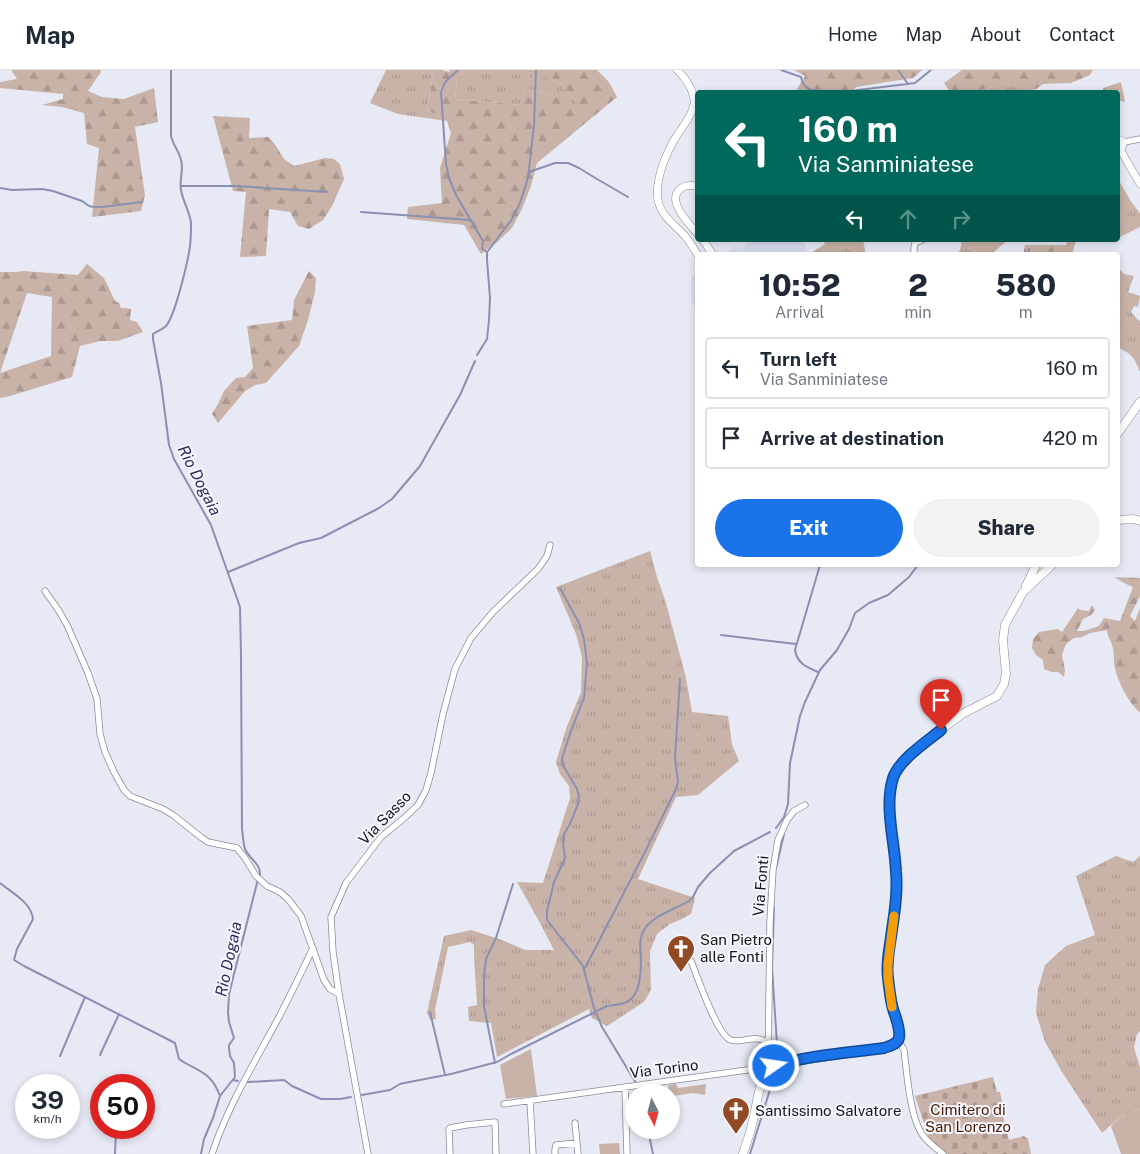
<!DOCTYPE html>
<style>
body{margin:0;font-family:"Public Sans",sans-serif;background:#f2f2f3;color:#1f2937;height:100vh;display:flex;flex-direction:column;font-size:19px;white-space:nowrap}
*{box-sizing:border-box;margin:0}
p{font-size:16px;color:#747a83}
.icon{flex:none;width:28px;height:28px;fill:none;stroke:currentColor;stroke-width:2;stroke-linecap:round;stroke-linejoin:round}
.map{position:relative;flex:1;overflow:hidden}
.side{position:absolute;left:695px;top:182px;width:425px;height:315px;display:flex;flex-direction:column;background:#fff;border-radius:5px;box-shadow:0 2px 8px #0003}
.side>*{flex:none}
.top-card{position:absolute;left:695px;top:20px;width:425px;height:152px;border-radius:5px;box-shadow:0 2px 8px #0003;background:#00695c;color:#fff;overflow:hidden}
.needle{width:32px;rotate:174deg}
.buttons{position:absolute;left:625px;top:1014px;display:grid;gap:10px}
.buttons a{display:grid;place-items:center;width:55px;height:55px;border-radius:50%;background:#fff;box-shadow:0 2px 8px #0003;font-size:25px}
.speed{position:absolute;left:15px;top:1004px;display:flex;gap:10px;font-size:25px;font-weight:700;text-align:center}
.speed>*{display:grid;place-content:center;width:65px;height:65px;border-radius:50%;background:#fff;box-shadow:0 2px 8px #0003;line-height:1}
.speed small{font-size:12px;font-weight:400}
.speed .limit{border:8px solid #d22;background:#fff;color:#111}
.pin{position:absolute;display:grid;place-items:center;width:42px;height:42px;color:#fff;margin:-51px -21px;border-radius:50% 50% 50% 0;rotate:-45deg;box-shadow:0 0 5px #0007}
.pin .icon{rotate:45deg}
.me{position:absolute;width:55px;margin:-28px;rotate:77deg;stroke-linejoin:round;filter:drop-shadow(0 0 4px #0008)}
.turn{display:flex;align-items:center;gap:18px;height:105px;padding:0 20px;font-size:22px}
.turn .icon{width:65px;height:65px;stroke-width:2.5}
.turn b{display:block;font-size:35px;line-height:42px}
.lanes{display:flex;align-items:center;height:48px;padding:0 20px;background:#0003;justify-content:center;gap:25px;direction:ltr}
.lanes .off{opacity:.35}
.eta{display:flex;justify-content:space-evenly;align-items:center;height:85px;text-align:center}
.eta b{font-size:30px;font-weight:800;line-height:35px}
.primary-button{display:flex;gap:10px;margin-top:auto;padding:10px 20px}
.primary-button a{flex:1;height:58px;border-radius:30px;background:#1a73e8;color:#fff;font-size:20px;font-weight:800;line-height:58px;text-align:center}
.primary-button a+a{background:#f2f2f3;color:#1f2937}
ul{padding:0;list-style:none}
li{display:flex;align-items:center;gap:15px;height:62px;margin:0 10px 8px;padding:0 10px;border:2px solid #e0e1e3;border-radius:5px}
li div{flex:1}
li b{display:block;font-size:19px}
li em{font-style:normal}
header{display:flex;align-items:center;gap:30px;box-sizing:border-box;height:70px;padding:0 25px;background:#fff;border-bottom:1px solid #e0e1e3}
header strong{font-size:24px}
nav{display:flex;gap:28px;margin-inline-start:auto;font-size:18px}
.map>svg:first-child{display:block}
.built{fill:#d9ddf0}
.grass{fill:url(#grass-tufts)}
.forest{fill:url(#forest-firs);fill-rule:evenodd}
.cemetery{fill:url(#cemetery-stones)}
.green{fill:#c9b2a8}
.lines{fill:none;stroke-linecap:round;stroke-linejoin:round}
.stream{stroke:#8990b1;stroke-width:2}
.minor-casing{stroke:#888a95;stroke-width:7}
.tertiary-casing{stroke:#888a95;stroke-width:8}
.secondary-casing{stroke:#888a95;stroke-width:9}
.minor{stroke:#fff;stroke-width:5.5}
.tertiary{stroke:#fff;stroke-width:7}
.secondary{stroke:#fff;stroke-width:8}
.route-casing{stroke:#114b97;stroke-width:12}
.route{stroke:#1a73e8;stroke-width:9}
.slow{stroke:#f59e0b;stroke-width:9}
.labels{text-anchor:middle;stroke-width:4;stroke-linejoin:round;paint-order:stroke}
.street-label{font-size:15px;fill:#16171b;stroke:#f5f7fe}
.poi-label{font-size:15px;fill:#16171b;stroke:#f5f7fe;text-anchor:start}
.park-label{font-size:15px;fill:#4c1d02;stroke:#f5f7fe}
.water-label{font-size:16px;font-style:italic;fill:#282e5b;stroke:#f5f7fe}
</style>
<header>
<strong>Map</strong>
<nav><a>Home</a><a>Map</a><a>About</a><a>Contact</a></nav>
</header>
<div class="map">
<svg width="1140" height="1084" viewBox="0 0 1140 1084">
<defs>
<pattern id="grass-tufts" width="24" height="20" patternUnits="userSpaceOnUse" patternTransform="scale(1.25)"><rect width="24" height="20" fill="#c9b2a8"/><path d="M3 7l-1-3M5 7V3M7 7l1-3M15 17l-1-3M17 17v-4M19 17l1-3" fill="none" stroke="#ac9890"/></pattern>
<pattern id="forest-firs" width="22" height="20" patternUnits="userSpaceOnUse" patternTransform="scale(1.25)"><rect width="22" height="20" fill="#c9b2a8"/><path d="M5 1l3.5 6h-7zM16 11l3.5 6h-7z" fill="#ac9890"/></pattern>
<pattern id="cemetery-stones" width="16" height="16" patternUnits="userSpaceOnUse" patternTransform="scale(1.25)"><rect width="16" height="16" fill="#c9b2a8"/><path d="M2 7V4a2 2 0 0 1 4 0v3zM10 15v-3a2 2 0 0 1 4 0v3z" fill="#ac9890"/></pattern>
</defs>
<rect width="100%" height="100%" fill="#e7eaf5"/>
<path class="built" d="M750 170H803L808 182 803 185H725L735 176 736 178 738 177 740 179Z
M697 202V242L692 232 691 221 692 206Z"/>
<path class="grass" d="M386 0H434L427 40 447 51 398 44 370 33Z
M463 0H530V7H548L560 14 582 38 549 24 526 19 520 35 455 29 457 11Z
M1022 11 1028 21 1026 22H976L987 18Z
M1121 12 1125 32 1118 30V22H1103V18Z
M1118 109 1132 133 1140 143V157L1118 168Z
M823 170H863L866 185H808L825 174Z
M962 170H1008L990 185H955L960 180Z
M1118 197 1124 204 1134 206 1128 222 1140 226 1138 237 1134 236 1131 242 1138 250 1140 251V302C1137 295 1135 288 1128 283 1124 280 1121 280 1118 276Z
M650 481 657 507 666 533 686 608 692 642 728 646 732 674 739 691 698 725 676 727 638 809 695 828 691 844 682 849 670 854 657 864 650 881 651 920 644 932 607 956 592 948 589 939 497 987 491 953 469 951 468 937 477 935 474 887V875L470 872 448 877 435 940 436 949 430 950 427 943 444 866 471 860 502 870 525 880H554L540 853 517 812 543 813 570 728 569 716 560 704 556 692 567 656 581 622 582 587 576 564 556 517Z
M1116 786 1133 792 1140 786V961L1137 964 1134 977 1140 998V1039L1120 1047 1102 1063 1062 1002 1045 972 1036 943 1038 919 1045 895 1066 876 1095 865 1076 806Z"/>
<path class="forest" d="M11 0H100L101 2 88 21 102 27 124 29 154 18 158 52 135 57 145 125 141 141 92 147 99 78 87 74 84 43 62 37 42 35 63 29V24L0 18V12L17 9Z
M434 0H442L449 2 450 0H463L457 11 455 29 520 35 526 19 549 24 581 37 560 14 548 7H530V0H597L609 12 617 27 537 93 531 116 522 139 512 158 496 173 481 184 464 155 407 149 408 137 442 133 440 98 451 63 447 51 427 40Z
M794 0H922L913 8 856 17 851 22H795L805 6Z
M962 0H1093L1090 5 1071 13 1043 14 1036 19 1028 21 1022 12 987 18 976 22H950L944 13Z
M213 46 250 48 249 68 268 67 274 73 284 89 294 96 325 88 334 89 340 94 344 109 331 138 323 150 309 159 298 156 290 142 269 139 266 186 240 187 246 122 233 121Z
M1067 170H1076L1072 185H1023L1025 175H1066Z
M87 194 104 208 115 231 119 233 121 238H127L131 239 130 250 137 252 143 262 118 271H100L80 276 72 307 10 326 0 328V202H16L23 201 78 205ZM27 223 52 227 51 286 0 303Z
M309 201 316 208 315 222 308 250 299 276 266 313 255 315 245 321 218 353 212 344 218 334 224 321 236 308 245 307 253 298 247 256 292 250 294 230Z
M1114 507 1140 508V526L1130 546 1135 551 1140 538V642C1130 636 1117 610 1115 598 1113 591 1115 582 1112 575 1110 568 1108 569 1107 560L1090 563 1082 567 1074 568 1066 574 1062 585 1065 600 1064 607 1058 602H1052L1044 599 1043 590 1036 585 1032 578 1033 569 1039 562 1058 559 1062 562 1078 538 1080 540 1089 541 1092 535 1095 540 1091 545 1083 549 1077 561H1084L1099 556 1104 548 1120 551 1133 517 1128 515Z"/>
<path class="cemetery" d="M993 1007 997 1022H1000L1005 1046 1003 1047 1009 1070 1024 1066 1028 1069 1031 1084H948L929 1069 915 1026Z"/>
<path class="green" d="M531 979 537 1026 506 1029 500 995Z
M676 1014 678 1018 706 1014 705 1025 693 1023 672 1026 671 1022H670L668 1018 669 1015Z
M1140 1039V1084H1121L1111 1056 1120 1047Z
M619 1073 620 1084H600L599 1074Z"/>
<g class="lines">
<path class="stream" d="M171 0V66C173 75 179 81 181 90 184 100 179 110 181 120 183 132 190 142 191 153 191 161 191 169 190 176 188 191 175 246 166 256 162 260 157 261 153 264V269L161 313 169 375 174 389 211 455 240 537 241 586 242 759C243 765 243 773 245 779 250 790 261 793 260 806
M458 0 445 12 441 22 446 94 449 108 456 125 483 171 482 179 487 182V190L490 228 489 250 487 269 477 285
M781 0 801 7C803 21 815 21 827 22
M898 0 908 14
M842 22 915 13 931 0
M529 102 555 93H568L579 98 597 109 628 127
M181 116H236L327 122
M0 118 12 120 42 119 53 121 82 131 89 136 94 137H102L142 132
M361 142 470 150
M1029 179V185
M488 181 512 149 520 133 528 108 534 55 536 0
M228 502 299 473 321 468 379 438 392 429 420 396 460 325 475 291
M560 518 579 553 584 569 587 593 584 628 572 658 562 688 563 695 577 719 579 726 578 734 570 754 564 764 563 773 565 788 554 812 547 841V850L580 892 583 896 594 938 602 957 636 1013
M721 565 796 574
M818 602C806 597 797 593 795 580L820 495
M776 758 784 747 788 734 790 693 800 646 805 632 820 600 837 580 849 559 855 543 869 533 888 525 909 507 918 495
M776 798 784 764
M0 813C12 823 31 832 33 849L17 879 14 890 24 896 175 973 179 989C198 1002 211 1001 220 1026
M774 837 772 898 778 989
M584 900 646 780 675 721 678 712 675 688 680 609
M430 942 445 1005
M100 985 119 944
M60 986 85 927
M495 993 484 936V906L486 889 496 868 513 814
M233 1010 238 1011
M248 1012 284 1010 292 1016 321 1029H340L351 1027
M362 1025 390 1020 400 1014 404 1013 451 1004 497 992 511 984 607 936C613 935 621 935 627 932 640 926 641 903 641 890 641 880 638 870 644 860 653 845 674 840 689 831L693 827 698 817 710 803 734 781 770 762
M648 1060 653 1084
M115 1084 116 1058
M201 1084 204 1069 213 1048 220 1026 235 1007 234 993 230 986 229 978V975L234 968 229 952 228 942 229 924 258 809
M750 1084 773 1010"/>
<defs>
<path id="minor" d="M1124 72 1140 69
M914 185V177L915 173 922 170
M45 521 59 541 67 555 88 603 97 629 100 664 105 682 114 702 124 720 130 726 163 739 173 745 202 768 208 772 237 778 245 788 256 806 267 816 280 822 288 829 301 846 324 910 330 919 339 924
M691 891C697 905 717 966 731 970 743 974 753 963 769 973
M897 971 901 975 904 980C907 1003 910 1052 925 1068 930 1074 937 1079 943 1084
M625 1017 627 1084
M530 1031 533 1084
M504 1034 761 998 768 1000 770 851 773 800 778 770 787 750 794 741 805 735
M575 1053 578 1084
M212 1084C228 1035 255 992 279 947 291 924 302 901 313 878
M368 1084 339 924 333 882 331 847 346 813 381 767 403 749 418 735 426 720 431 703 443 644 455 599 471 568 493 542 538 499 547 486 550 475
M450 1084 449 1059 450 1058 466 1055 495 1052 496 1084
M555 1084V1080L556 1075 577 1073"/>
<path id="tertiary" d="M677 0C686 8 695 22 694 34 693 42 687 51 682 58 678 64 673 71 670 78 663 91 655 115 658 130 661 146 674 154 685 166 690 172 694 179 698 185
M1118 69 1124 72 1121 81
M1121 81 1140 114
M698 116C691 115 684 115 679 120 667 132 690 155 698 164
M703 170 713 185"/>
<path id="secondary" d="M1118 363 1140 332
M1118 450 1133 449 1140 451
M1026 516 1036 495
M743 1084C746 1073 751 1062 753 1050 757 1036 758 1013 767 1002 771 996 778 995 784 993L884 978 891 976 897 971 899 967V961L892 934 888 907 887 894 891 868 897 810 890 737V723L892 710 900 696 918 679 930 668 962 644 997 626 1004 614 1006 604 1003 570 1005 555 1023 522 1052 495"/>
</defs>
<use href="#minor" class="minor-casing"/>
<use href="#tertiary" class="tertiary-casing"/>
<use href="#secondary" class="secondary-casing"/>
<use href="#minor" class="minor"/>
<use href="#tertiary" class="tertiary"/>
<use href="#secondary" class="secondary"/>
</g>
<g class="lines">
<defs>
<path id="route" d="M774 996C809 985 848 983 884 978 889 976 897 975 899 968 901 957 894 945 892 935 890 926 889 917 888 908 886 894 889 881 891 867 894 846 898 823 896 802 895 773 884 737 893 708 899 690 926 672 941 660"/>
</defs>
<use href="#route" class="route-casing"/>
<use href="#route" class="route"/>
<path class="slow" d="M892 937 888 908V894L894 846"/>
</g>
<defs>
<symbol id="church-pin" viewBox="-11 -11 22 30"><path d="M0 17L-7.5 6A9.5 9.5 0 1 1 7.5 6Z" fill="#914a24" stroke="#f5f7fe"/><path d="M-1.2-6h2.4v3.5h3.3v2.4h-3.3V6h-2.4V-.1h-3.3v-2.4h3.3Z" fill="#fff"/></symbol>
</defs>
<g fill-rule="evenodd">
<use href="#church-pin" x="665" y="863" width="32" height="43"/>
<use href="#church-pin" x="720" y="1025" width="32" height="43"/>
</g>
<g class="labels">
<g class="street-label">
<text transform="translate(385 748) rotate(-46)" y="5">Via Sasso</text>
<text transform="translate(761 816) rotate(-85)" y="5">Via Fonti</text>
<text transform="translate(664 999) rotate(-7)" y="5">Via Torino</text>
</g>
<g class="poi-label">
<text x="700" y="875">San Pietro<tspan x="700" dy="17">alle Fonti</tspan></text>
<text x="755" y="1046">Santissimo Salvatore</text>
</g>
<g class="park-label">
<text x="968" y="1045">Cimitero di<tspan x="968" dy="17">San Lorenzo</tspan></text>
</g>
<g class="water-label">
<text transform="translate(200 410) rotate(63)" y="6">Rio Dogaia</text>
<text transform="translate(228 889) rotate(-78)" y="6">Rio Dogaia</text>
</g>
</g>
</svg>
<div class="buttons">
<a><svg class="needle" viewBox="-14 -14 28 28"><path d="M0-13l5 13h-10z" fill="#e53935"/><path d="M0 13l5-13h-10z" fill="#747a83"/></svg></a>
</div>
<div class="speed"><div>39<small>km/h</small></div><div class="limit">50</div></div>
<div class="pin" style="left:941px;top:660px;background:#d93025"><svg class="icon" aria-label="arrive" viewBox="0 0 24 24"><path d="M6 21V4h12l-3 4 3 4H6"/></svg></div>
<svg class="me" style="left:774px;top:996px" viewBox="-20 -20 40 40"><circle r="17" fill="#1a73e8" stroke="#fff" stroke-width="3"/><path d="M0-11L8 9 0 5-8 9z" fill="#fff"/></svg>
<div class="top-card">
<div class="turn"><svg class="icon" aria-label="left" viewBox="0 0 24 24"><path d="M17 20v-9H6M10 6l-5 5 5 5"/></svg><div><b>160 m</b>Via Sanminiatese</div></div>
<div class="lanes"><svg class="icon" aria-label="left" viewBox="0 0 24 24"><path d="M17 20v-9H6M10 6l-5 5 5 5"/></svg><svg class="icon off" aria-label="ahead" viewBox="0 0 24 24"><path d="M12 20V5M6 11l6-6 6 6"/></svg><svg class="icon off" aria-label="right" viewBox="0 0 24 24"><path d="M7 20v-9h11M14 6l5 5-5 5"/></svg></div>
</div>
<section class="side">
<div class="eta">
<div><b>10:52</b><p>Arrival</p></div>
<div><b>2</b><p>min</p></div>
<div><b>580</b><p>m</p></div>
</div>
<ul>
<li><svg class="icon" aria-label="left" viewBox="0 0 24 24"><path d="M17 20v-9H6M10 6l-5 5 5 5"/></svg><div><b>Turn left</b><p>Via Sanminiatese</p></div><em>160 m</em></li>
<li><svg class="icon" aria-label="arrive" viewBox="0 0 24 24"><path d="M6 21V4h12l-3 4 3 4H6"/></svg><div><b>Arrive at destination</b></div><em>420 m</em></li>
</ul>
<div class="primary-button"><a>Exit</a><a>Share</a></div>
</section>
</div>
